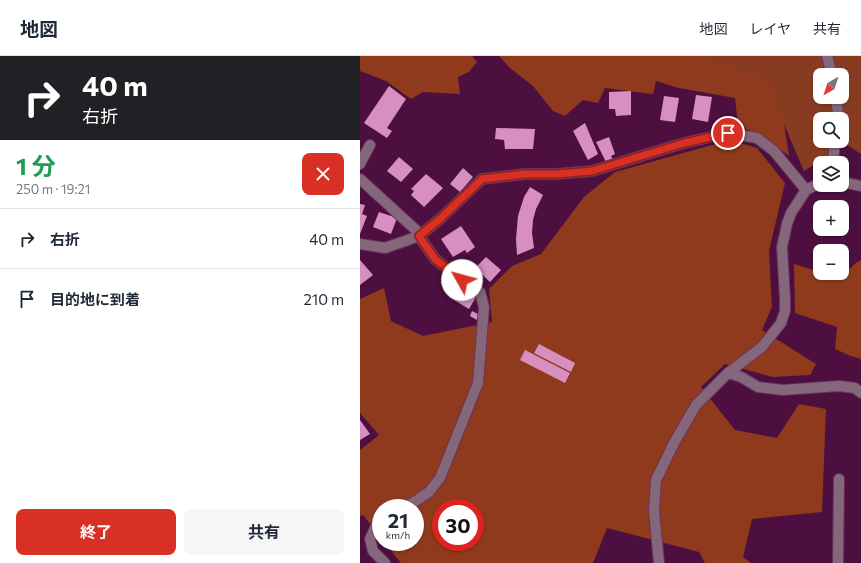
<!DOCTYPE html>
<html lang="ja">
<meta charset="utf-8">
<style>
body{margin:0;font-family:Commissioner,"Noto Sans JP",sans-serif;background:#f6f6f7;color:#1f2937;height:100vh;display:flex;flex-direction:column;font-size:15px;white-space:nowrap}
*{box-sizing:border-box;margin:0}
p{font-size:13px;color:#747a83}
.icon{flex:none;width:22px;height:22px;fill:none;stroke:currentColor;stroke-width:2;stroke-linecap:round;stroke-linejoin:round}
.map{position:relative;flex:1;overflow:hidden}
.panel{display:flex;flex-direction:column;background:#fff;width:360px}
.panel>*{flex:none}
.guide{background:#202124;color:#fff;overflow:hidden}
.needle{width:26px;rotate:219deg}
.tools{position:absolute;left:453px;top:12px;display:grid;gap:8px}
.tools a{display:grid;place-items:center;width:36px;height:36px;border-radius:8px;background:#fff;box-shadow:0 1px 3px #0004;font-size:20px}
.speed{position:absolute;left:12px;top:443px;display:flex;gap:8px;font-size:20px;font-weight:700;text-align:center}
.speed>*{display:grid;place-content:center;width:52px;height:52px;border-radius:50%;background:#fff;box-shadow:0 1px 3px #0004;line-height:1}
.speed small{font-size:10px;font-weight:400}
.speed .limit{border:6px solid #d22;background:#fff;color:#111}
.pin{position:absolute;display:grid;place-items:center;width:34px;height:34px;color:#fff;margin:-17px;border:2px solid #fff;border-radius:50%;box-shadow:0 1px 4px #0007}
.me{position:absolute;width:44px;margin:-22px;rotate:308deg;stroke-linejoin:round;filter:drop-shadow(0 0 3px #0008)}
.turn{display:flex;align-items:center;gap:14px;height:84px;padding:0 16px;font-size:18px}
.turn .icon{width:52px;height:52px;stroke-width:2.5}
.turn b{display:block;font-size:28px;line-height:34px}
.round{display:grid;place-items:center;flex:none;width:42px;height:42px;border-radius:8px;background:#f6f6f7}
.summary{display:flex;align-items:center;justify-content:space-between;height:68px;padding:0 16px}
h1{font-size:24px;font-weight:700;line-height:30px;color:#1e9e55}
.cta{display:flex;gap:8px;margin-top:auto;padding:8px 16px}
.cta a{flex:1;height:46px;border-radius:8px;background:#d93025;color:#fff;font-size:16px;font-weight:700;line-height:46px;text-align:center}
.cta a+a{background:#f6f6f7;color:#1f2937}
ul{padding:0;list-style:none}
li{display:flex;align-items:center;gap:12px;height:60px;padding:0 16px;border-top:1px solid #e0e1e3}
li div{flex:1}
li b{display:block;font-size:15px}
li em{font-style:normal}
header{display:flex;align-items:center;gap:24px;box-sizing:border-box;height:56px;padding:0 20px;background:#fff;border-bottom:1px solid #e0e1e3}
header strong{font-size:19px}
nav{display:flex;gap:22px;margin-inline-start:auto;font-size:14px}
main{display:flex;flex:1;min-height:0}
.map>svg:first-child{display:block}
.green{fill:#873b21;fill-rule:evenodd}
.forest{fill:#8f3a1c;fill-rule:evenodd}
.building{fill:#d78fc0}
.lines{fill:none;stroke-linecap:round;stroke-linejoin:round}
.minor-casing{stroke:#6c325e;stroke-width:12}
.minor{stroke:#85677b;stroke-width:10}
.route-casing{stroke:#8d1f18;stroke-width:10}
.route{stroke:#d93025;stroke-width:7}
</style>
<header>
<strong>地図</strong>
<nav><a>地図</a><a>レイヤ</a><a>共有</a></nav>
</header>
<main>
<section class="panel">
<div class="guide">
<div class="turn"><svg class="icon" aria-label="right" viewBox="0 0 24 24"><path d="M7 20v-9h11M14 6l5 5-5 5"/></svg><div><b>40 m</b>右折</div></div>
</div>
<div class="summary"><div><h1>1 分</h1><p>250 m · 19:21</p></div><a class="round" style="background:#d93025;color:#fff"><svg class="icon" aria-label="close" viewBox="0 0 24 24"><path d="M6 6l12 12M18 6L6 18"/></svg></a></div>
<ul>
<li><svg class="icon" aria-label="right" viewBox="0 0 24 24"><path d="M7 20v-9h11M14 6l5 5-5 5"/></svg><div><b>右折</b></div><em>40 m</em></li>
<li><svg class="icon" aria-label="arrive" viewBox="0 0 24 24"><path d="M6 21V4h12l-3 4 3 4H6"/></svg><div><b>目的地に到着</b></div><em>210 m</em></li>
</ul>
<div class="cta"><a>終了</a><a>共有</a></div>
</section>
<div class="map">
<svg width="501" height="507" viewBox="0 0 501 507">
<rect width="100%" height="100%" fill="#4d0f3f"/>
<path class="green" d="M297 0H501V98L487 89 444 115 408 31ZM460 19H482V41H460ZM460 63H482V85H460Z"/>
<path class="forest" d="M0 0H112L117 6 109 16 98 21 100 38 63 36 51 43 26 25 0 15Z
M139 0H338L400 21 415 30 414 44 422 55 429 100 399 78 378 70 375 42 319 32 296 25 293 38 245 32 238 47 223 44 205 60 193 55 173 30 150 12Z
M370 84 397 92 425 127 409 195 412 251 402 274 456 308 450 319 413 321 365 308 341 331 375 374 417 382 439 348 466 353 462 456 392 463 383 501 391 507H345L339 496 247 472 233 507H41L24 486H55V452H21V482L3 459 0 460V394L19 379 0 357V243L24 232 31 265 63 280 132 266 129 233 152 210 181 198 224 141 255 116ZM81 452H115V486H81Z
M501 204V303L491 300 475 293 477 271 435 257 434 208 460 216V217H463L479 222 497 206Z"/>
<path class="building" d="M29 30 46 43 27 72 32 75 27 82 4 67Z
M271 35V59L256 60 255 53H249V36Z
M336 39 352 41 348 66 332 63Z
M304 40 319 42 315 66 300 64Z
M225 67 238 98 228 104 213 75Z
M136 72 175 73 173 93H145L144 84 135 83Z
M249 81 255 98 251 100 253 104 246 106 236 86Z
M39 101 53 113 41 126 27 115Z
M103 112 113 121 100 136 90 128Z
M66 118 83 132 64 151 51 139 54 135 51 133Z
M170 131 183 139 176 153 173 164 172 177 174 192 157 199 156 183 158 160 164 141Z
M0 148 5 149 2 158 7 160 0 178Z
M19 156 37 162 31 178 13 171Z
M101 170 115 191 107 197 105 194 93 201 81 183Z
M126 201 141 214 130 226 115 212Z
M0 204 13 219 0 229Z
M98 227 105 231 104 234 116 241 109 253 89 241Z
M112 255 120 259 117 264 110 260Z
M179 288 215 307 211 316 174 297Z
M165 294 210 317 205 327 160 304Z
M0 364 10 378 0 384Z"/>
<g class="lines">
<defs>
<path id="minor" d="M467 0 472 19
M476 41 478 58 477 63
M473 107 475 85
M0 108 10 89
M0 123 56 174 59 180 75 203 102 224 120 236 124 251 118 327 80 422 69 436 45 452
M482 126 501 130
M0 188 25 192 59 180 80 163 122 123 165 118H197L232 115 324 87 368 77 397 82 414 95 446 134
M368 317 381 321 398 331 423 334 479 330 495 332 501 337
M21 467 16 470 10 483 13 495 25 507
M299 507 294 454 296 424 314 387 336 349 368 317 402 291 421 267 425 255V243L422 191 427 168 431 157 446 134 460 127
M478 507 479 423"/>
</defs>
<use href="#minor" class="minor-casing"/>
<use href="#minor" class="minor"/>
</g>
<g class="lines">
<defs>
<path id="route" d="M102 224 75 203 59 180 80 163 122 123 165 118H197L232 115 324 87 368 77"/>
</defs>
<use href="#route" class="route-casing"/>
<use href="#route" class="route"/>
</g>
</svg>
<div class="tools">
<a><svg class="needle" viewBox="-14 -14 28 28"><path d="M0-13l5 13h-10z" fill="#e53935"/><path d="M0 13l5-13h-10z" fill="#747a83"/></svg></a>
<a><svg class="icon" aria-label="search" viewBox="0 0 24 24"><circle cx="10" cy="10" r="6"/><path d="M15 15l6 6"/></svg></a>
<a><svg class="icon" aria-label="layers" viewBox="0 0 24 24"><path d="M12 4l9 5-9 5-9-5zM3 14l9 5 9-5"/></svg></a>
<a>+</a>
<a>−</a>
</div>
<div class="speed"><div>21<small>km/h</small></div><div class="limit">30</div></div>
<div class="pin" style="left:368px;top:77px;background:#d93025"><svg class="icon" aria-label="arrive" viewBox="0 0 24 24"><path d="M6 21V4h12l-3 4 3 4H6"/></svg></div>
<svg class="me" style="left:102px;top:224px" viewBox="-20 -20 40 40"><circle r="19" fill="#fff"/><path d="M0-13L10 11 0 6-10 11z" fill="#d93025"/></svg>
</div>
</main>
